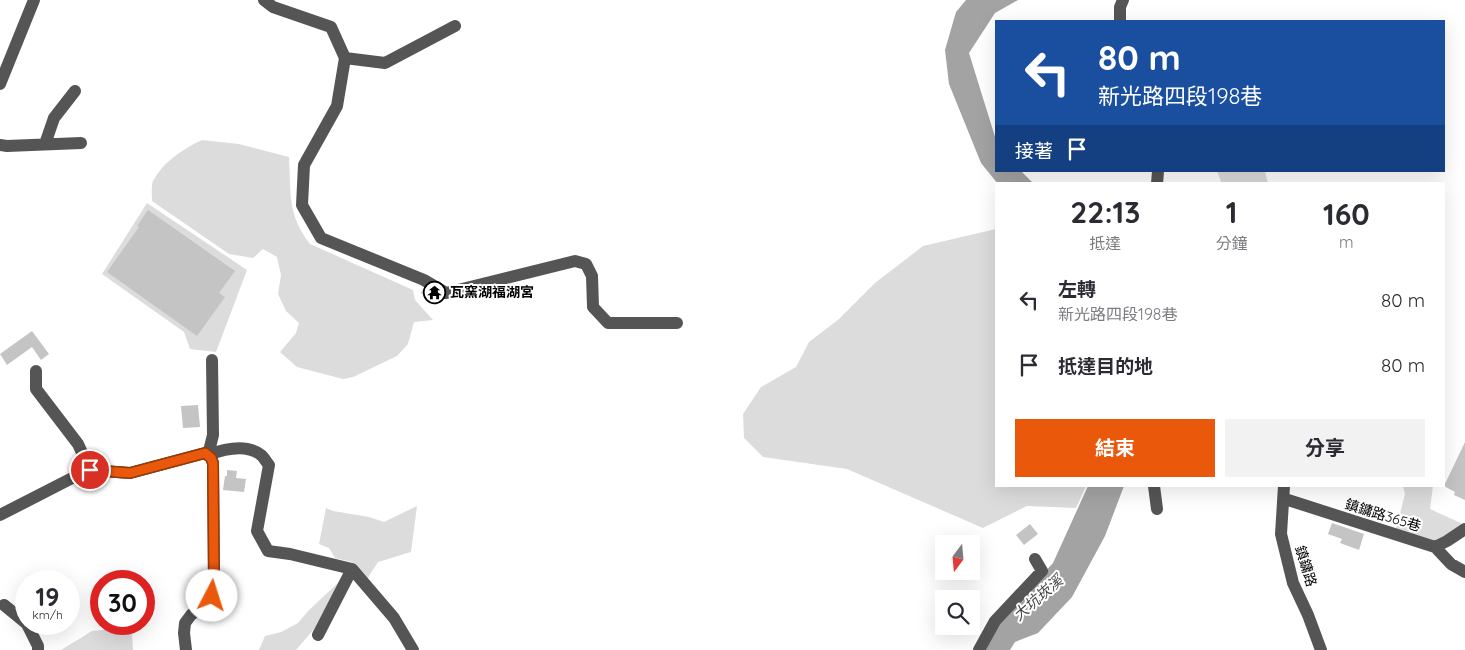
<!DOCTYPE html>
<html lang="zh-TW">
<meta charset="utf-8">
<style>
body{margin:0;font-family:Quicksand,"Noto Sans TC",sans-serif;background:#f2f2f3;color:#2b2b33;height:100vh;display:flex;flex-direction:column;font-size:19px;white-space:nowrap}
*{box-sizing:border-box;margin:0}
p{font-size:16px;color:#7c7c81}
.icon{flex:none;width:28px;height:28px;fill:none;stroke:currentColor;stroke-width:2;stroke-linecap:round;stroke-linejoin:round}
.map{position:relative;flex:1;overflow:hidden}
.drawer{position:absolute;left:995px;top:182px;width:450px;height:305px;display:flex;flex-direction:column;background:#fff;border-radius:0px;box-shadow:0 5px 20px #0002}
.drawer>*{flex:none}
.banner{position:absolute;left:995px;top:20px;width:450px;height:152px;border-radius:0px;box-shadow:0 5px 20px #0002;background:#1a4fa0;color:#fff;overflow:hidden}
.needle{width:32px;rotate:196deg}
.buttons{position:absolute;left:935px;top:535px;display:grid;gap:10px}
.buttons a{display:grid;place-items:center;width:45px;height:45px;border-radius:0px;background:#fff;box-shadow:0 5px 20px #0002;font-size:25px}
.speed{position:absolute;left:15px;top:570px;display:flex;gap:10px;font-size:25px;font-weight:700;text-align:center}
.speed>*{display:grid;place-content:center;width:65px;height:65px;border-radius:50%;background:#fff;box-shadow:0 5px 20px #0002;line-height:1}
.speed small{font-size:12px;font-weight:400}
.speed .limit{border:8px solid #d22;background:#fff;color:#111}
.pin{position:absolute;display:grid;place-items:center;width:42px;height:42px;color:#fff;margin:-21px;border:2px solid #fff;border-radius:50%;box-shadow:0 1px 5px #0007}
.me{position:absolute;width:55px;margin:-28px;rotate:5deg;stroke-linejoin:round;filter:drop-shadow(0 0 4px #0008)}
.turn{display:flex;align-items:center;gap:18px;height:105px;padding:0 20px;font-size:22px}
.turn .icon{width:65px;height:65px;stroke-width:2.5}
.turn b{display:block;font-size:35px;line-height:42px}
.then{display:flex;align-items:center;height:48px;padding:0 20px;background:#0003;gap:10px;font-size:19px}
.eta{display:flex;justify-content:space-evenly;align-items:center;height:85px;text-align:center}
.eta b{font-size:30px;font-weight:700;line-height:35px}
.button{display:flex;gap:10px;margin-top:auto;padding:10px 20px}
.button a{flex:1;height:58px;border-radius:0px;background:#ea580c;color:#fff;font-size:20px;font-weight:700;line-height:58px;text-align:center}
.button a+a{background:#f2f2f3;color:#2b2b33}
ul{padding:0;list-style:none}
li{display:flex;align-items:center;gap:15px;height:65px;padding:0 20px}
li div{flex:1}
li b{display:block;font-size:19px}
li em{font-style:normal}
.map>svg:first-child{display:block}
.green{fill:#dcdcdc}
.water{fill:#a3a3a3}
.building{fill:#c4c4c4}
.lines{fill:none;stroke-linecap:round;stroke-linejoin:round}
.minor{stroke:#555;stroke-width:12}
.route-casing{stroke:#983908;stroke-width:12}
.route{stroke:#ea580c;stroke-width:9}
.labels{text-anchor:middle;stroke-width:4;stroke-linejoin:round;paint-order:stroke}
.poi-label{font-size:14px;font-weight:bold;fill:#000;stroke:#fff;text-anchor:start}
.street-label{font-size:14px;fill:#000;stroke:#fff}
.water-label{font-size:15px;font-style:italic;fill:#444;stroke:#fff}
</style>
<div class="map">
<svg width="1465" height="650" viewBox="0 0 1465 650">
<rect width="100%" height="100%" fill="#fff"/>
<path class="green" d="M202 140 239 144 289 157C291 193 287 214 310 244L413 290 415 300 433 320 414 322 408 344 397 356 353 377 343 379 297 367 280 352 296 333 299 323 286 311 278 294 281 275 277 257 263 249 253 258 229 254 152 201C152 195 151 186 153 181 163 162 183 149 202 140Z
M1217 171H1265L1268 184H1222Z
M147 203 247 270 216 352 190 349 184 332 102 274Z
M996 229V486H1086L1076 508 1027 506 983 528 847 469 763 457 744 438 743 414 761 387 796 367 809 342 839 319 875 283 923 246Z
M1403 486H1433L1430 509 1463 524 1435 542 1396 529 1405 494Z
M417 506 411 552 378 562 367 579 352 562 335 558 329 548 319 544 326 508 333 511 369 517 384 522Z
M339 582 314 629 296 650H259L265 636 281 632 298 623 308 611Z
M127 628 132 631 133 650H61L92 631Z"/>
<path class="water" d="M966 0H1018L995 13 969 53 996 140V171H1021L1034 184H998L981 163 949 84 945 50 956 12Z
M1088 486H1124L1105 536 1072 597 1038 633 1015 642 1010 650H983L998 623 1053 563Z"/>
<path class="building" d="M148 210 235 271 219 293 225 297 197 336 107 272 139 227 137 226Z
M423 289 441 299 436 305 421 293Z
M32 331 49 354 41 360 32 347 7 365 0 354Z
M198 405 200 427 183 428 181 406Z
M1465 442V500L1454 495 1455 492 1444 486Z
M227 470 237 471 236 478 246 479 244 492 223 490 225 476H227Z
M1332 523 1364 534 1359 550 1340 543 1342 539 1328 534Z
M1030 524 1038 534 1024 545 1016 535Z"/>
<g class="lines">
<path class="minor" d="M264 0 273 7 331 27 345 58 337 106 304 165 302 205 321 238 424 280 446 293 575 261 586 264 592 276 593 307 608 323H677
M1120 21V7L1123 0
M345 58 385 63 455 26
M0 84 34 0
M45 144 54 118 75 91
M0 145 7 146 81 143
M1157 184 1158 171
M36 371V389L78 444 90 470
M208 455C224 449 246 443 261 455 264 457 266 462 269 465L257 531 268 551 290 554 352 569 394 618 413 650
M208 455 213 435 212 360
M1154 486 1157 509
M1284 486 1281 534 1293 583 1308 615 1321 650
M1285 499 1435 547 1451 564 1465 572
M0 515 80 474 90 470 130 473 205 453 211 458 213 463 214 581 212 596 191 615 185 623 184 633 186 650
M1435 547 1447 541 1465 529
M4 605 26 623
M27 624 38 646V650
M318 635 352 569
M979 650 995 621 1042 571 1035 559"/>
</g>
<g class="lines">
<defs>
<path id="route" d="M90 470 130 473 205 453 211 458 213 463 214 581 212 596"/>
</defs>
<use href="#route" class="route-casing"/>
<use href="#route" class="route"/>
</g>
<defs>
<symbol id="temple-ring" viewBox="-11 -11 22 22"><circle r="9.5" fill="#fff" stroke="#000" stroke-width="1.5"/><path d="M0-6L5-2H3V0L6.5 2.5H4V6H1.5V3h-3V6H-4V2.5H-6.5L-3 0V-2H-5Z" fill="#000"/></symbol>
</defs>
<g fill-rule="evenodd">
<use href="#temple-ring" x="422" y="280" width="25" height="25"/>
</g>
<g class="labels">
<g class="poi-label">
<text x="450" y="297">瓦窯湖福湖宮</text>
</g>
<g class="street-label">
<text transform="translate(1383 515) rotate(17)" y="5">鎮鏞路365巷</text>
<text transform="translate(1306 566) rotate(73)" y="5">鎮鏞路</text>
</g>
<g class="water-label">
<text transform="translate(1038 598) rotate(-41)" y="5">大坑崁溪</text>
</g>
</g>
</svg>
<div class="buttons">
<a><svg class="needle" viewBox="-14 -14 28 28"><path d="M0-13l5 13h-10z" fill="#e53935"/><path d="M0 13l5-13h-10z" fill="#7c7c81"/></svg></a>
<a><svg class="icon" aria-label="search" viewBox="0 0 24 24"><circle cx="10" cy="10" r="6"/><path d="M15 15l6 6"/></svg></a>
</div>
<div class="speed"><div>19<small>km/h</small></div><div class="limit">30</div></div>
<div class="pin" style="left:90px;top:470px;background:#d93025"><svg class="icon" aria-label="arrive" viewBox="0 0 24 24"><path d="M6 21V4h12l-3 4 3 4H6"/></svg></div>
<svg class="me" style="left:212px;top:596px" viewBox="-20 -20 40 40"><circle r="19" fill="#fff"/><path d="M0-13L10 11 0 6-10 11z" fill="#ea580c"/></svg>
<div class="banner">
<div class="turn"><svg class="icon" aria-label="left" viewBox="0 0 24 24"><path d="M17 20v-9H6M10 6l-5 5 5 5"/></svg><div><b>80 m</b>新光路四段198巷</div></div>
<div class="then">接著<svg class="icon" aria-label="arrive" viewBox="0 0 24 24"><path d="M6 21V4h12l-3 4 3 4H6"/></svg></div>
</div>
<section class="drawer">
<div class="eta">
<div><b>22:13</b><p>抵達</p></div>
<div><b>1</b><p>分鐘</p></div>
<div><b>160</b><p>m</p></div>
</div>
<ul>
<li><svg class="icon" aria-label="left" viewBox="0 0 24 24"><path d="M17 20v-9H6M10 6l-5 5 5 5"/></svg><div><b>左轉</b><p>新光路四段198巷</p></div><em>80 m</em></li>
<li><svg class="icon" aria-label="arrive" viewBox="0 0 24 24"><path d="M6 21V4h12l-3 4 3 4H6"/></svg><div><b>抵達目的地</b></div><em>80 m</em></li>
</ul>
<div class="button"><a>結束</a><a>分享</a></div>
</section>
</div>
